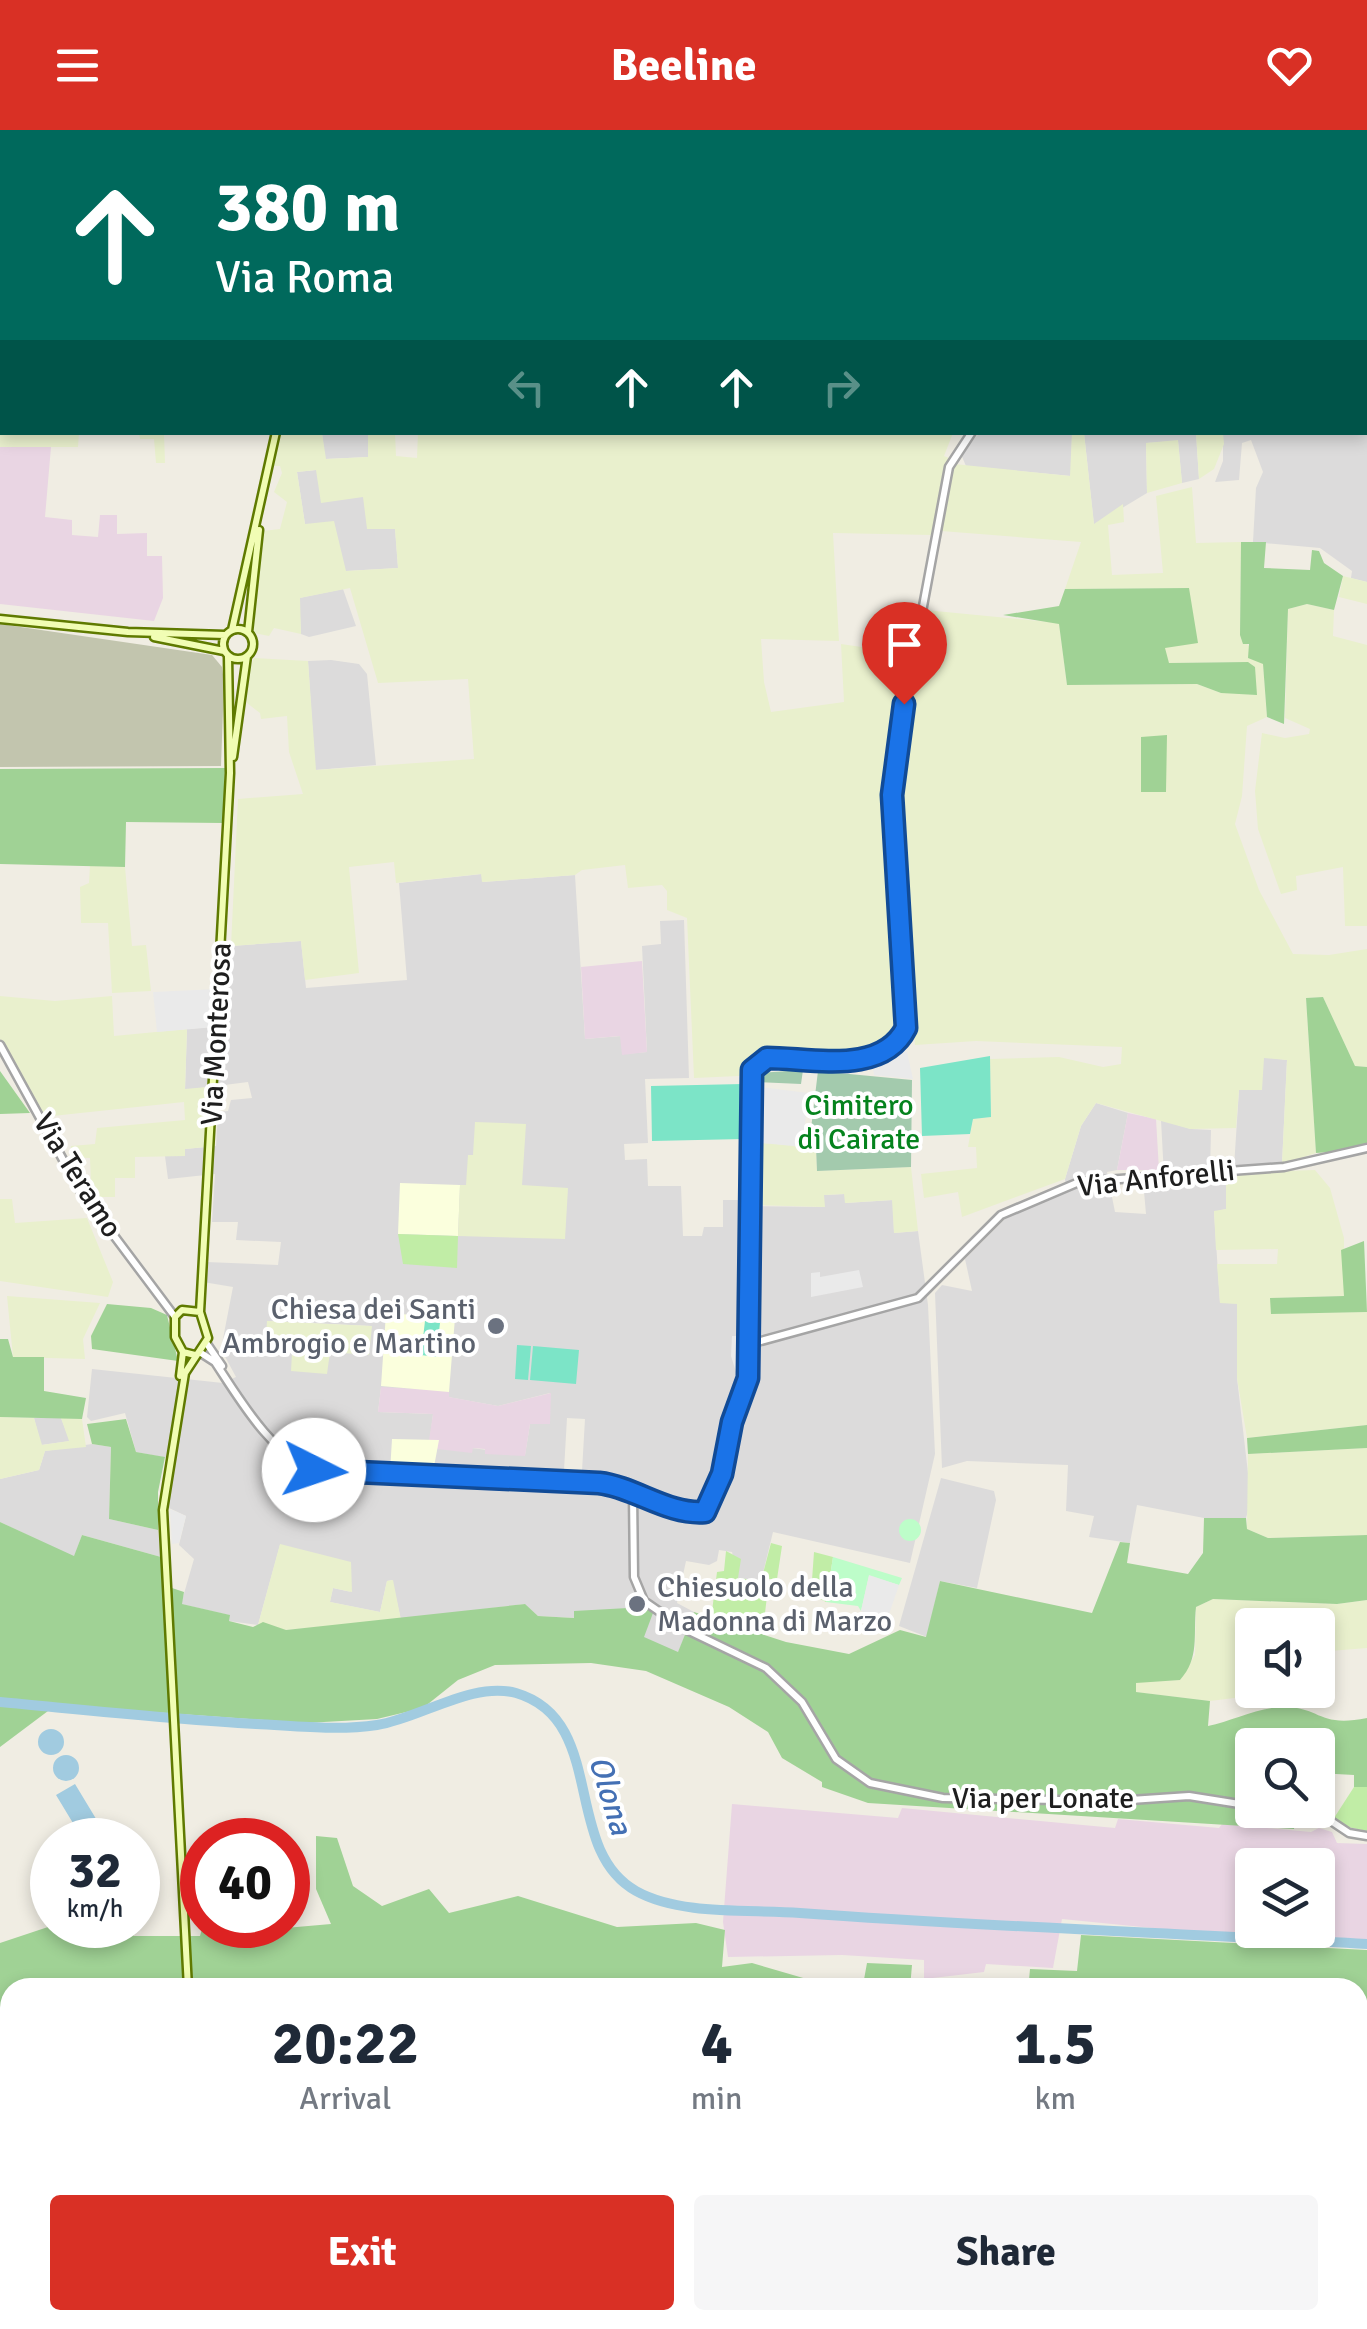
<!DOCTYPE html>
<style>
body{margin:0;font-family:Signika,sans-serif;background:#f6f6f7;color:#1f2937;height:100vh;display:flex;flex-direction:column;font-size:38px;white-space:nowrap}
*{box-sizing:border-box;margin:0}
p{font-size:32px;color:#747a83}
.icon{flex:none;width:55px;height:55px;fill:none;stroke:currentColor;stroke-width:2;stroke-linecap:round;stroke-linejoin:round}
.map{position:relative;flex:1;overflow:hidden}
.details{position:absolute;left:0px;top:1848px;width:1368px;height:352px;display:flex;flex-direction:column;background:#fff;border-radius:30px 30px 0 0;box-shadow:0 5px 15px #0003}
.details>*{flex:none}
.guide{position:absolute;left:0px;top:0px;width:1368px;height:305px;box-shadow:0 5px 15px #0003;background:#00695c;color:#fff;overflow:hidden}
.buttons{position:absolute;left:1235px;top:1478px;display:grid;gap:20px}
.buttons a{display:grid;place-items:center;width:100px;height:100px;border-radius:10px;background:#fff;box-shadow:0 5px 15px #0003;font-size:50px}
.speed{position:absolute;left:30px;top:1688px;display:flex;gap:20px;font-size:50px;font-weight:700;text-align:center}
.speed>*{display:grid;place-content:center;width:130px;height:130px;border-radius:50%;background:#fff;box-shadow:0 5px 15px #0003;line-height:1}
.speed small{font-size:25px;font-weight:400}
.speed .limit{border:15px solid #d22;background:#fff;color:#111}
.pin{position:absolute;display:grid;place-items:center;width:85px;height:85px;color:#fff;margin:-102px -42px;border-radius:50% 50% 50% 0;rotate:-45deg;box-shadow:0 0 10px #0007}
.pin .icon{rotate:45deg}
.me{position:absolute;width:110px;margin:-55px;rotate:94deg;stroke-linejoin:round;filter:drop-shadow(0 0 8px #0008)}
.turn{display:flex;align-items:center;gap:35px;height:210px;padding:0 50px;font-size:45px}
.turn .icon{width:130px;height:130px;stroke-width:2.5}
.turn b{display:block;font-size:70px;line-height:85px}
.lanes{display:flex;align-items:center;height:95px;padding:0 50px;background:#0003;justify-content:center;gap:50px;direction:ltr}
.lanes .off{opacity:.35}
.eta{display:flex;justify-content:space-evenly;align-items:center;height:170px;text-align:center}
.eta b{font-size:60px;font-weight:700;line-height:70px}
.button{display:flex;gap:20px;margin-top:auto;padding:20px 50px}
.button a{flex:1;height:115px;border-radius:10px;background:#d93025;color:#fff;font-size:40px;font-weight:700;line-height:115px;text-align:center}
.button a+a{background:#f6f6f7;color:#1f2937}
header{display:flex;justify-content:space-between;align-items:center;height:130px;padding:0 50px;background:#d93025;color:#fff;font-size:45px;font-weight:700}
.map>svg:first-child{display:block}
.residential{fill:#dcdbdb;fill-rule:evenodd}
.industrial{fill:#e9d5e3;fill-rule:evenodd}
.education{fill:#fbffdd}
.construction{fill:#c2c5ae}
.farmland{fill:#e9f0cd;fill-rule:evenodd}
.grass{fill:#c1eda6}
.forest{fill:#a0d295}
.cemetery{fill:#a3caad}
.park{fill:#bdfdc9}
.pitch{fill:#7ce4c7}
.parking{fill:#eaeaea}
.water{fill:#a1cbe0}
.lines{fill:none;stroke-linecap:round;stroke-linejoin:round}
.stream{stroke:#a1cbe0;stroke-width:2.5}
.river{stroke:#a1cbe0;stroke-width:10}
.tertiary-casing{stroke:#a5a5a5;stroke-width:11}
.secondary-casing{stroke:#5f7a00;stroke-width:11}
.tertiary{stroke:#fff;stroke-width:6}
.secondary{stroke:#f1fdb4;stroke-width:6}
.route-casing{stroke:#114b97;stroke-width:25}
.route{stroke:#1a73e8;stroke-width:18}
.worship-dot{fill:#6b7280;stroke:#fff;stroke-width:4}
.labels{text-anchor:middle;stroke-width:8;stroke-linejoin:round;paint-order:stroke}
.street-label{font-size:30px;fill:#1e1e1e;stroke:#fff}
.park-label{font-size:30px;fill:#05831d;stroke:#fff}
.worship-label{font-size:30px;fill:#5b616d;stroke:#fff;text-anchor:end}
.water-label{font-size:32px;font-style:italic;fill:#4470b4;stroke:#fff}
</style>
<header><svg class="icon" aria-label="menu" viewBox="0 0 24 24"><path d="M4 6h16M4 12h16M4 18h16"/></svg>Beeline<svg class="icon" aria-label="heart" viewBox="0 0 24 24"><path d="M12 20l-8-8c-3-5 5-10 8-4 3-6 11-1 8 4z"/></svg></header>
<div class="map">
<svg width="1367" height="2199" viewBox="0 0 1367 2199">
<rect width="100%" height="100%" fill="#f0ede3"/>
<path class="residential" d="M1365 274 1367 276V452L1351 448 1352 441 1320 418 1253 412 1256 358 1263 342 1251 310 1242 313 1239 350 1215 352 1223 331V303L1365 302Z
M322 303H368L369 327 325 329Z
M980 303H1072L1071 346 966 336 960 322Z
M1084 303H1196L1199 349 1182 353 1178 311 1146 313 1147 363 1094 395Z
M316 340 363 367 395 398 398 438 346 441 305 394 297 342Z
M343 459 356 496 309 507 301 504 299 468Z
M331 530 359 534 367 544 376 635 315 640 308 531Z
M482 744 483 752 575 745 585 909 621 906 623 924 647 922 642 816 661 814 660 791 684 790 689 948 645 949 648 1013 624 1014 625 1030 647 1029 648 1056H681L683 1106H702L704 1097H723V1070H747V1076L824 1077V1065L845 1064 846 1073 893 1070 894 1103 918 1101 928 1175 935 1324 910 1433 773 1402 761 1451 738 1448 732 1422 719 1420 717 1431 709 1435 686 1431 677 1473 694 1482 678 1523 574 1482 575 1488 538 1486 524 1474 401 1490 392 1450 387 1451 380 1482 330 1472 333 1458 351 1462 280 1415 258 1495 229 1491V1485L181 1474 194 1429 179 1415 186 1386 169 1378 173 1329 136 1322 125 1283 91 1291 87 1287 92 1239 223 1253 236 1247 221 1219 233 1157 203 1152 206 1132 278 1135 281 1112 236 1110 238 1092H212L215 1044 168 1049 165 1026H185V1019L216 1016 218 982 228 981 231 970 252 968 248 952 185 960 187 899 224 896 231 816 301 811 306 858 407 850 399 753ZM267 1191 371 1196 292 1241 293 1223ZM381 1258 449 1261 448 1267 498 1276 550 1263 530 1294 525 1325 472 1318V1322L437 1318 439 1310 430 1309 433 1284 378 1282ZM567 1288 585 1289 582 1341 564 1340Z
M1264 927 1287 930 1282 1034 1234 1037 1239 960Z
M1096 973 1128 983 1117 1040 1107 1042 1115 1082 1146 1084 1143 1050 1164 1046 1161 990 1191 999 1211 1000 1210 1043H1226V1079L1214 1082 1220 1173H1237V1248L1251 1369 1246 1388H1204L1137 1375 1130 1413 1089 1407 1094 1386 1066 1381 1068 1335 967 1331 942 1338 935 1163 942 1155 972 1161 965 1129 1005 1089 1066 1059 1065 1049 1081 996Z
M34 1288H61L70 1311 41 1315Z
M92 1314 111 1317 109 1389 158 1400 161 1427 82 1405 74 1427 0 1392V1349L39 1340 45 1321Z
M941 1348 994 1361 996 1370 977 1458 940 1451 927 1507 899 1496Z"/>
<path class="industrial" d="M0 317H51L45 387 72 390V405L98 407 100 385H117V404L147 403V426H162L163 468 154 491 0 474Z
M642 831 647 922 622 925 620 906 585 909 581 837Z
M1128 983 1156 989 1159 1040H1117Z
M381 1257 449 1261V1267L498 1276 551 1263 550 1294H530L525 1326 485 1324V1319L473 1318 472 1323 437 1319 438 1310H429L433 1284 378 1282Z
M732 1674 898 1688 902 1678 1115 1698 1118 1689 1219 1698 1222 1694 1311 1702 1319 1698 1332 1702 1337 1713 1367 1714V1814L1314 1804 1182 1801 1062 1789 1053 1838 986 1834 984 1842 924 1849V1830L842 1825 728 1827 723 1792ZM1252 1735H1318V1800H1252Z"/>
<path class="education" d="M400 1053 460 1055 458 1106 398 1104Z
M386 1183 455 1188 449 1262 381 1256Z
M392 1309 439 1310 433 1342H390Z"/>
<path class="construction" d="M0 494 212 525 222 537 224 552 221 636 0 637Z"/>
<path class="farmland" d="M0 0H699L700 2H2V125Z
M866 0H1126L1128 2H865Z
M0 224 2 302 79 303 78 317H0Z
M368 302 395 303 396 326 417 328 418 302 953 303 944 326 949 328 933 405 833 403 839 511 761 509 764 552 771 582 844 572 841 514 909 524 889 637 905 885 902 899 890 916 870 926 770 923 756 929 739 946 694 948 687 788 667 780V761L662 755 628 758 625 735 582 740 575 745 482 752 481 744 396 753 394 732 349 737 359 843 305 850 301 811 231 816 238 669 303 664 289 622 287 586 261 589 260 583 247 573 248 543 254 528 308 531 316 640 474 629 468 549 378 553 350 458 300 468 301 504 274 498 269 506 254 503 251 497 263 401 280 399 287 372 274 362 282 343 280 336H274L280 303H322L326 329 368 327ZM316 340 321 373 363 367 367 399H395L398 438 346 441 334 391 305 394 297 342Z
M139 303H164L165 333H156L154 309H140Z
M1072 303H1084L1094 394 1123 374 1124 392 1108 395 1112 445 1163 443 1156 366 1192 357 1196 413 1241 412 1240 505 1263 534 1267 587 1247 596 1242 666 1235 694 1259 760 1293 824 1329 825 1367 819V937L1355 936 1323 867 1306 868 1316 1023 1282 1034 1287 930 1264 928 1262 960H1239L1236 998 1190 999 1096 973 1081 996 1065 1049 962 1087 958 1062 924 1068 921 1044 977 1038 976 1017H968L973 989 991 987 990 929 1059 927 1103 937 1121 934 1122 917 976 911 915 915 895 661 925 480 1059 493 1067 555 1197 554 1221 563 1248 532 1169 533 1164 519 1188 458 1065 459 1081 412 941 401 954 334 1070 346Z
M1196 303H1223L1224 314 1214 339 1199 349Z
M1178 310 1182 353 1147 363 1146 313Z
M1343 446 1367 452V474L1339 467Z
M1307 474 1334 480 1333 506 1367 515V796H1345L1343 737 1296 746 1297 760 1281 764 1258 699 1255 661 1262 603 1285 608 1309 604 1310 599 1285 588 1288 479Z
M90 736 125 737 132 816 146 815 151 861 112 863 108 793H81L80 757 89 753Z
M0 866 55 871 112 866 114 906 187 899 185 959 207 957 206 1017 185 1019V1026L135 1027V1048H115V1067H90L82 1056 91 1054 90 1028 70 1027 71 1016 95 1014 97 998 185 990 184 972 43 987 0 909Z
M475 992 526 994 522 1055 568 1058 565 1109 458 1106 460 1055H466L468 1025H473Z
M761 1013 816 1017 817 1041 911 1037 918 1101 894 1103 892 1070 845 1073 844 1064 824 1065 825 1077 754 1075 763 1055Z
M1315 1040 1330 1058 1344 1108V1166L1271 1168V1183L1367 1182V1295L1247 1308 1237 1248V1174L1220 1173 1217 1134H1277L1278 1119 1216 1120 1214 1081 1226 1079V1043Z
M0 1069H12L15 1093 87 1088 113 1152 108 1167 0 1151Z
M7 1166 100 1173 83 1209 85 1229 13 1227Z
M267 1191 372 1196 369 1225 330 1222 327 1244 291 1241 292 1223 265 1221Z
M0 1287 34 1288 42 1315 69 1311 61 1288 82 1289 86 1317 45 1321 39 1340 0 1349Z
M1367 1318V1405L1268 1408 1247 1399 1248 1324Z
M280 1414 351 1432 352 1462 333 1458 330 1472 380 1482 387 1451 393 1450 401 1490 285 1500 258 1495Z
M1213 1469 1337 1474 1367 1470V1518L1318 1522V1495H1252V1560H1297L1210 1571 1135 1562 1136 1552 1180 1550 1195 1525 1196 1477Z
M0 1880 10 1882V1941L0 1942Z
M282 2190H597L598 2199H282Z
M732 2190H972V2199H732Z"/>
<path class="grass" d="M398 1104 458 1106 457 1138 403 1134Z
M771 1413 782 1416 777 1449H769L763 1500 711 1489 717 1442 724 1441 726 1421 741 1429 738 1448 761 1451Z
M814 1422 833 1427 826 1472 811 1464Z
M1354 1657H1367V1701L1343 1696 1334 1688Z"/>
<path class="forest" d="M1241 412H1266L1264 438 1310 440 1312 420 1319 421 1324 433 1343 446 1334 480 1307 474 1288 479 1284 594 1267 587 1263 534 1248 528 1249 514H1243L1240 505Z
M1189 458 1198 513 1165 518 1169 533 1248 532 1255 537 1257 565 1221 563 1197 554 1067 555 1059 494 1003 485 1059 476 1065 459Z
M1167 605 1166 662H1141V607Z
M225 638 223 693 126 692 125 737 0 734V639Z
M1323 867 1355 936 1367 937V1022L1337 1028 1330 1022 1316 1023 1306 868Z
M0 941 30 983 0 984Z
M1364 1111 1367 1182 1271 1184 1270 1168 1344 1166 1341 1120Z
M107 1174 151 1178 167 1185 178 1231 92 1219 91 1206Z
M0 1209H8L13 1227H44V1261L86 1268 82 1289 0 1287Z
M126 1289 136 1322 165 1327 158 1362V1400L109 1389 111 1317 92 1314 87 1294Z
M1367 1295V1318L1248 1324 1247 1308Z
M1204 1388H1246L1247 1399 1268 1408 1367 1405V1470L1337 1474 1213 1469 1196 1477C1193 1505 1200 1528 1180 1550L1136 1553V1562L1210 1571 1208 1596C1232 1591 1259 1577 1284 1577 1321 1577 1318 1598 1367 1588V1657H1354V1645L1318 1643V1615H1252V1680H1296L1294 1699 868 1673 822 1657V1652L782 1628 768 1602 729 1577 646 1541 591 1533 495 1535 458 1550 423 1578 377 1589 306 1593 56 1575 0 1617V1392L74 1426 82 1405 161 1427 163 1455 184 1462 182 1474 230 1485 229 1491 253 1497 263 1492 286 1500 525 1474 538 1486 574 1488V1481L646 1477 653 1483 644 1507 678 1522 694 1482 786 1512 849 1524 900 1500 926 1507 940 1451 1092 1483 1120 1412 1130 1413 1127 1433 1188 1444 1203 1423Z
M316 1706 337 1708 353 1756 382 1776 429 1759 449 1783 518 1766 617 1797 696 1793 725 1800 722 1837 752 1833 817 1852 863 1855 867 1833 912 1835 910 1858H10V1882L0 1880V1813L54 1795H119L134 1806H200L203 1795H249L250 1801 331 1794 316 1759Z
M1081 1805 1367 1820V1884L1358 1883V1858L964 1857 967 1850H1029L1030 1839 1077 1841Z
M10 1941V2164H0V1942Z
M1367 1972V2051H1362L1358 2012Z
M597 2190H732V2199H598Z"/>
<path class="cemetery" d="M803 940 801 954 755 952 757 943Z
M818 941 912 950 911 1037 817 1041 816 1017 809 1015Z"/>
<path class="park" d="M899 1400a11 11 0 1 1 22 0a11 11 0 1 1-22 0Z
M833 1427 902 1448 899 1455 869 1446 861 1481 858 1476 826 1472Z"/>
<path class="pitch" d="M990 926 991 987 973 989 970 1004 922 1006 920 938Z
M743 954V1009L652 1011 651 956Z
M425 1191 440 1193 436 1227 421 1225Z
M517 1215 531 1216 528 1250 515 1249Z
M533 1216 579 1220 576 1254 530 1250Z"/>
<path class="parking" d="M217 859 215 897 157 902 153 862Z
M897 917 907 922 913 949 874 945 872 931Z
M760 957 808 963 803 1017 761 1013Z
M859 1140 863 1157 811 1167V1143L820 1142V1147Z
M732 1206H745L747 1213 742 1246 737 1245 731 1226Z
M170 1379 186 1386 179 1413 172 1414Z
M869 1445 899 1455 887 1490 861 1481Z"/>
<path class="water" d="M38 1612a13 13 0 1 1 26 0a13 13 0 1 1-26 0Z
M53 1638a13 13 0 1 1 26 0a13 13 0 1 1-26 0Z
M75 1654 101 1697 82 1708 56 1665Z"/>
<g class="lines">
<path class="stream" d="M703 0 704 2
M1365 262H1367"/>
<path class="river" d="M0 1572C86 1580 170 1589 256 1594 297 1596 337 1601 377 1595 421 1588 472 1551 516 1563 608 1590 561 1719 636 1761 681 1786 750 1779 800 1783 989 1797 1178 1803 1367 1814"/>
<defs>
<path id="tertiary" d="M1365 225H1367
M0 915 79 1059 175 1187
M207 1214 222 1236
M750 1214 918 1168 1001 1085 1079 1052 1284 1037 1367 1018
M201 1223 215 1232C240 1270 272 1326 317 1341L599 1353C635 1357 667 1386 705 1382L722 1344 732 1292 748 1249 751 940 767 927C812 928 882 946 906 898L893 637 949 337 972 302
M633 1364 634 1447 644 1471 683 1498 766 1538 802 1572 836 1629 870 1653 943 1668 1116 1671 1189 1666 1252 1676
M1278 1680 1331 1691 1349 1703 1367 1706"/>
<path id="secondary" d="M322 2V0
M0 489 128 502 225 505
M223 514a15 15 0 1 1 30 0a15 15 0 1 1-30 0Z
M232 500 276 302
M248 502 259 400
M154 507 224 521
M233 627 247 526
M200 1182 230 643 228 526
M180 1246 183 1222
M188 1858 163 1380 185 1243 208 1208 200 1182 182 1180 175 1187V1207L183 1222 195 1225
M199 2199 200 2190"/>
</defs>
<use href="#tertiary" class="tertiary-casing"/>
<use href="#secondary" class="secondary-casing"/>
<use href="#tertiary" class="tertiary"/>
<use href="#secondary" class="secondary"/>
</g>
<g class="lines">
<defs>
<path id="route" d="M314 1340 599 1353C635 1357 667 1385 705 1382L722 1344 732 1292 748 1248 752 940 767 928C811 928 882 946 906 898L892 665 904 574"/>
</defs>
<use href="#route" class="route-casing"/>
<use href="#route" class="route"/>
</g>
<g class="worship-dot">
<circle cx="496" cy="1196" r="10"/>
<circle cx="637" cy="1474" r="10"/>
</g>
<g class="labels">
<g class="street-label">
<text transform="translate(216 904) rotate(-87)" y="10">Via Monterosa</text>
<text transform="translate(78 1045) rotate(58)" y="10">Via Teramo</text>
<text transform="translate(1156 1048) rotate(-6)" y="10">Via Anforelli</text>
<text x="1043" y="1678">Via per Lonate</text>
</g>
<g class="park-label">
<text x="859" y="985">Cimitero<tspan x="859" dy="34">di Cairate</tspan></text>
</g>
<g class="worship-label">
<text x="476" y="1189">Chiesa dei Santi<tspan x="476" dy="34">Ambrogio e Martino</tspan></text>
<text x="657" y="1467" text-anchor="start">Chiesuolo della<tspan x="657" dy="34">Madonna di Marzo</tspan></text>
</g>
<g class="water-label">
<text transform="translate(611 1665) rotate(73)" y="11">Olona</text>
</g>
</g>
</svg>
<div class="buttons">
<a><svg class="icon" aria-label="sound" viewBox="0 0 24 24"><path d="M4 9h4l5-4v14l-5-4H4zM17 9q2 3 0 6"/></svg></a>
<a><svg class="icon" aria-label="search" viewBox="0 0 24 24"><circle cx="10" cy="10" r="6"/><path d="M15 15l6 6"/></svg></a>
<a><svg class="icon" aria-label="layers" viewBox="0 0 24 24"><path d="M12 4l9 5-9 5-9-5zM3 14l9 5 9-5"/></svg></a>
</div>
<div class="speed"><div>32<small>km/h</small></div><div class="limit">40</div></div>
<div class="pin" style="left:904px;top:574px;background:#d93025"><svg class="icon" aria-label="arrive" viewBox="0 0 24 24"><path d="M6 21V4h12l-3 4 3 4H6"/></svg></div>
<svg class="me" style="left:314px;top:1340px" viewBox="-20 -20 40 40"><circle r="19" fill="#fff"/><path d="M0-13L10 11 0 6-10 11z" fill="#1a73e8"/></svg>
<div class="guide">
<div class="turn"><svg class="icon" aria-label="ahead" viewBox="0 0 24 24"><path d="M12 20V5M6 11l6-6 6 6"/></svg><div><b>380 m</b>Via Roma</div></div>
<div class="lanes"><svg class="icon off" aria-label="left" viewBox="0 0 24 24"><path d="M17 20v-9H6M10 6l-5 5 5 5"/></svg><svg class="icon" aria-label="ahead" viewBox="0 0 24 24"><path d="M12 20V5M6 11l6-6 6 6"/></svg><svg class="icon" aria-label="ahead" viewBox="0 0 24 24"><path d="M12 20V5M6 11l6-6 6 6"/></svg><svg class="icon off" aria-label="right" viewBox="0 0 24 24"><path d="M7 20v-9h11M14 6l5 5-5 5"/></svg></div>
</div>
<section class="details">
<div class="eta">
<div><b>20:22</b><p>Arrival</p></div>
<div><b>4</b><p>min</p></div>
<div><b>1.5</b><p>km</p></div>
</div>
<div class="button"><a>Exit</a><a>Share</a></div>
</section>
</div>
